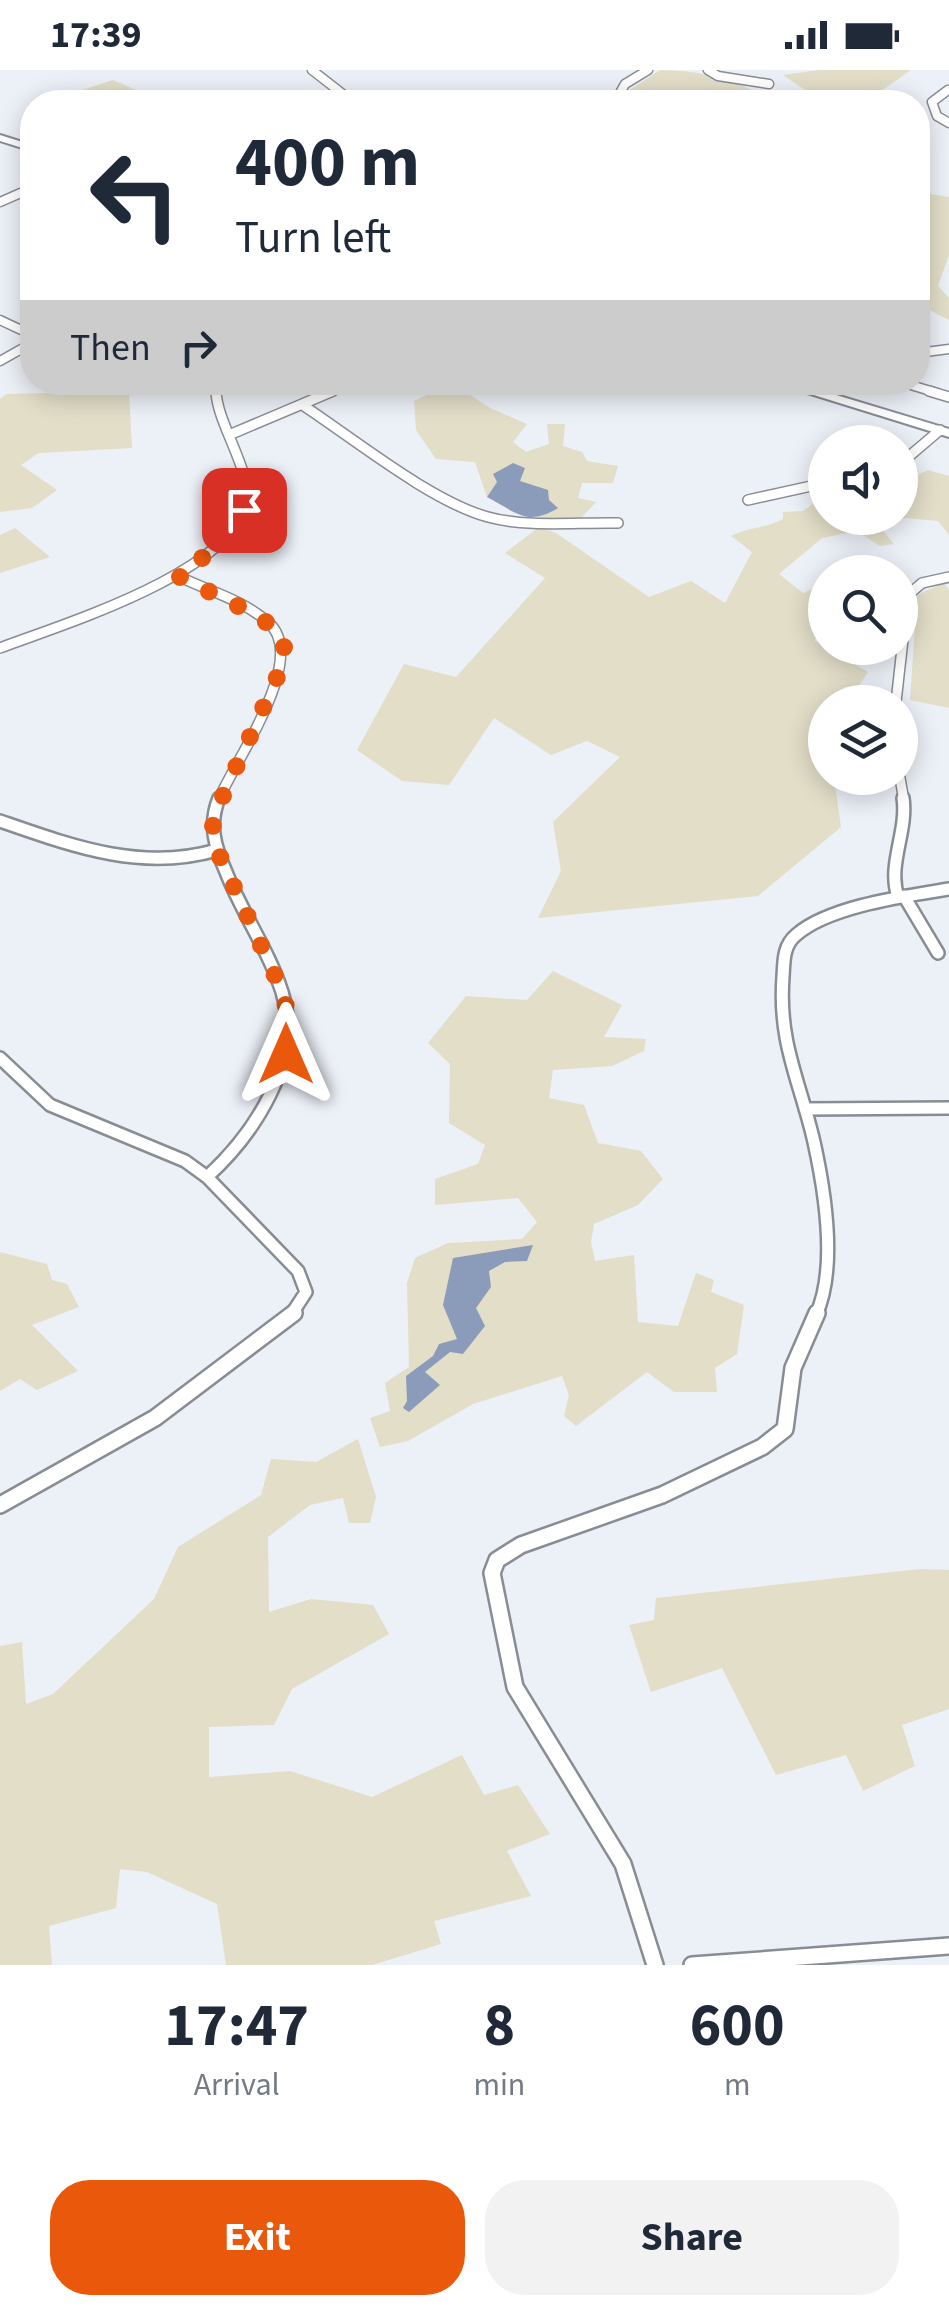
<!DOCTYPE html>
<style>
body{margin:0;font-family:"Source Sans 3",sans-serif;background:#f2f2f3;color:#1f2937;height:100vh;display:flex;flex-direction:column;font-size:38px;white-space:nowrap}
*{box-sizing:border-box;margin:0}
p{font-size:32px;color:#747a83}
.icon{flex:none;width:55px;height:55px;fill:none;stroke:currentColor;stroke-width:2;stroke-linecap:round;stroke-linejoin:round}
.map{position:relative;height:1895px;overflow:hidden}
.sheet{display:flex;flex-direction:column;background:#fff;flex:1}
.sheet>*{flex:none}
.guide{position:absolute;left:20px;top:20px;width:910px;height:305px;border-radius:40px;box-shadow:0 5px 25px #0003;background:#fff;color:#1f2937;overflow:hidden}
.tools{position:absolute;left:808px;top:355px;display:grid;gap:20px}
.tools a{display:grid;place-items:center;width:110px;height:110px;border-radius:50%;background:#fff;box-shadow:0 5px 25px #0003;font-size:50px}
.pin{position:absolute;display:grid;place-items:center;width:85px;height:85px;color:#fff;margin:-42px;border-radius:20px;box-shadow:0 5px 15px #0006}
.me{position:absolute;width:110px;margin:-55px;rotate:0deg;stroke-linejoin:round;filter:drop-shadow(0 0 8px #0008)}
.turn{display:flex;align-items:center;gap:35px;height:210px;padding:0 50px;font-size:45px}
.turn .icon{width:130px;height:130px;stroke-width:2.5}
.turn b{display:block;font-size:70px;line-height:85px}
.then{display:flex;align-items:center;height:95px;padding:0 50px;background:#0003;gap:20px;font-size:38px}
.eta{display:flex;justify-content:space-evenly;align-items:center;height:170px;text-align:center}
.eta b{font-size:60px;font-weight:700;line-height:70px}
.primary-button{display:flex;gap:20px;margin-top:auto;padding:20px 50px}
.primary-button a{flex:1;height:115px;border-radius:40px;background:#ea580c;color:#fff;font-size:40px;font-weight:700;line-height:115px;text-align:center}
.primary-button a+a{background:#f2f2f3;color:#1f2937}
.status{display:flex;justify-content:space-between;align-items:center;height:70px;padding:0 50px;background:#fff;direction:ltr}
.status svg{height:28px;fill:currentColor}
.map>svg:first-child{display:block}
.green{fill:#e3dec8}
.water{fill:#8b9bba}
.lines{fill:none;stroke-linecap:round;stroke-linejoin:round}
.street-far3-casing{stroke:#888c93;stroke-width:11}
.street-far2-casing{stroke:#888c93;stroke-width:12}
.street-far1-casing{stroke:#888c93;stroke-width:16}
.street-casing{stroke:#888c93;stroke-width:20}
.primary-casing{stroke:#888c93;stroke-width:4}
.street-far3{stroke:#fff;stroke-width:8}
.street-far2{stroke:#fff;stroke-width:9}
.street-far1{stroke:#fff;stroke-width:11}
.street{stroke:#fff;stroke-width:15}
.primary{fill:#fff;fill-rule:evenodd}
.route{stroke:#ea580c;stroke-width:18;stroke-dasharray:0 32.4}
</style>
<div class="status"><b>17:39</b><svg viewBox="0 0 49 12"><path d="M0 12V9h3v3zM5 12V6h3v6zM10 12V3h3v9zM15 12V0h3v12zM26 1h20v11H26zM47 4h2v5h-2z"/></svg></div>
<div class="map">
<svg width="949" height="1895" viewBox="0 0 949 1895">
<rect width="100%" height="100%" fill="#ecf0f7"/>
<path class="green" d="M660 0C700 0 738 10 773 31L805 20 783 5 819 0H911L871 28 876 32H621L627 22Z
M113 10 143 23 191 32 52 30Z
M924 123 949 127V185L938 216 949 228V250L918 234V127Z
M452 313 490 338 527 354 513 372 526 382 549 374 547 354H565L563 376 582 382 587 391 618 396 613 413H582L578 428 596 432 581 448 540 449 497 412 487 427 475 392 436 389 416 360 414 331Z
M129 321 132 378 39 383 21 395 57 420 32 438 0 442V329L6 324Z
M928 400 949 406V465L938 451 905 448 881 458 894 474 880 476 856 461 822 468 779 504 803 523 815 518 825 523V559L814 570 868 602 848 632H825V708H834L841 757 758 826 538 848 561 801 553 752 620 687 587 671 551 685 494 648 449 715 402 711 357 680 404 594 456 607 545 508 505 483 539 457 556 463 649 527 691 511 725 533 752 482 731 466C750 457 767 458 783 449V442L803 441 825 425V448H900V413Z
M15 458 50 487 0 503V465Z
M944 513 949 520V638L910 630 917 525Z
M553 901 622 935 604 967 646 969 644 981 612 996 553 1000 549 1028 584 1035 598 1073 641 1081 663 1109 638 1135 594 1154 591 1172 595 1191 634 1185 638 1252 678 1256 696 1203 714 1210 711 1222 744 1235 737 1284 715 1298 717 1322H674L647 1302 576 1356 564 1346 569 1325 562 1306 473 1334 408 1371 380 1377 370 1348 390 1341 385 1313 409 1297 407 1213 415 1188 448 1173 522 1169 537 1152 518 1128 435 1135V1109L478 1094 485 1075 449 1053 450 994 428 973 466 926 527 930Z
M0 1182 47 1194 52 1210 67 1214 79 1237 32 1255 78 1301 37 1320 20 1309 0 1321Z
M358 1369 376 1427 370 1453H349L343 1428 310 1435 268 1467 269 1542 311 1529 373 1535 389 1564 292 1619 274 1655 209 1657V1707L290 1701 372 1727 462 1685 484 1725 518 1715 550 1764 507 1781 531 1826 434 1851 441 1874 372 1895H226L217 1834 147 1802 120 1799 116 1838 49 1856 52 1895H0V1576L22 1572 26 1634 53 1624 154 1529 178 1477 261 1425 271 1389 316 1392Z
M920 1499 949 1500V1639L902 1655 915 1696 863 1721 846 1685 776 1705 722 1598 651 1622 629 1555 654 1550 656 1528Z"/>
<path class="water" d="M513 393 525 398 520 411 548 420 549 430 558 438C527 457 516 442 487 427L497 412 493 404Z
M533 1175 527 1191 505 1192 489 1201 491 1217 476 1238 485 1256 463 1284 450 1282 425 1302 440 1315 409 1342 403 1338 407 1331 406 1306 433 1286 439 1274 457 1269 443 1235 453 1188Z"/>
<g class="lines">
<defs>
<path id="street-far3" d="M312 0 353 32
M708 0 718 6 769 14
M948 20 932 32 937 46 949 53
M615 32 625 14 648 0
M0 132 32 118
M0 250 32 265
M918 283 949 279
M0 291 32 273
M216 312V323
M901 312 937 323
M328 323 351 312"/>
<path id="street-far2" d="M929 321 949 327
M304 336C354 369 432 432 488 447 528 458 576 452 618 453
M229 365 333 321
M900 394 940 360
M748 430 825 413
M178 506C208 521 244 530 269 553 309 589 235 690 218 731
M0 578C60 555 233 503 246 432 252 400 217 354 216 321
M896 632 908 525 922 513 949 507
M900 708 904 731"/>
<path id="street-far1" d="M0 751C72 776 141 802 217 780
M904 826 938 883
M898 827C887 794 908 762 903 728
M0 988 50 1035 185 1091 207 1107 298 1201 306 1222 291 1245
M805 1039 949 1038
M207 1107C254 1064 304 990 282 922 269 881 242 843 226 802 215 777 208 755 219 728
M816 1245C837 1199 825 1122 814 1072 800 1011 778 973 783 907 784 891 783 876 796 865 829 836 906 826 949 819"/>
<path id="street" d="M0 1435 155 1348 294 1243
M655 1895 623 1794 515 1617 492 1503 497 1490 521 1475 662 1425 762 1377 785 1359 793 1298 817 1243
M692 1895 949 1876"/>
<path id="primary" d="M0 65 32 75V81L0 71Z
M772 312H793L949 359V367Z"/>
</defs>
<use href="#street-far3" class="street-far3-casing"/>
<use href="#street-far2" class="street-far2-casing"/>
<use href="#street-far1" class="street-far1-casing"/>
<use href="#street" class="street-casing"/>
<use href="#primary" class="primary-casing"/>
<use href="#street-far3" class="street-far3"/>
<use href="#street-far2" class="street-far2"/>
<use href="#street-far1" class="street-far1"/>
<use href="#street" class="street"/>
<use href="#primary" class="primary"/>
</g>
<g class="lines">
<path class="route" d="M244 440 225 471 178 506 262 548 284 571V592L212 750 217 780 283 923 289 951 286 984"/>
</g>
</svg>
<div class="tools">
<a><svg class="icon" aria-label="sound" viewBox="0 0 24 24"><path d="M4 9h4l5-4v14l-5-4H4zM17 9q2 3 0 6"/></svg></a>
<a><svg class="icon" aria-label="search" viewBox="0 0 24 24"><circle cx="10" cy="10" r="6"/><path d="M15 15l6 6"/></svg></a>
<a><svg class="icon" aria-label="layers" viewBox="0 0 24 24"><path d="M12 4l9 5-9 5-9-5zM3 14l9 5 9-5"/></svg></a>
</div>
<div class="pin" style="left:244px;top:440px;background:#d93025"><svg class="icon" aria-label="arrive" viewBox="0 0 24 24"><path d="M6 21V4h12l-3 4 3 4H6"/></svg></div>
<svg class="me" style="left:286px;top:984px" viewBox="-20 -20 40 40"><path d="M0-17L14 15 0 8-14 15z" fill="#ea580c" stroke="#fff" stroke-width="4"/></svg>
<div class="guide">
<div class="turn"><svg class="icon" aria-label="left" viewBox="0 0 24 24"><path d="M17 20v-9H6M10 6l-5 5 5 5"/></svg><div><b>400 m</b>Turn left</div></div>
<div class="then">Then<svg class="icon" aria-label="right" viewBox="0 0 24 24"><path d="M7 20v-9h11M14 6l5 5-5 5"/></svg></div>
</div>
</div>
<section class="sheet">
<div class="eta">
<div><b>17:47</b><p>Arrival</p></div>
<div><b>8</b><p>min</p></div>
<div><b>600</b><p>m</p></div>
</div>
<div class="primary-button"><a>Exit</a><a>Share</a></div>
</section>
